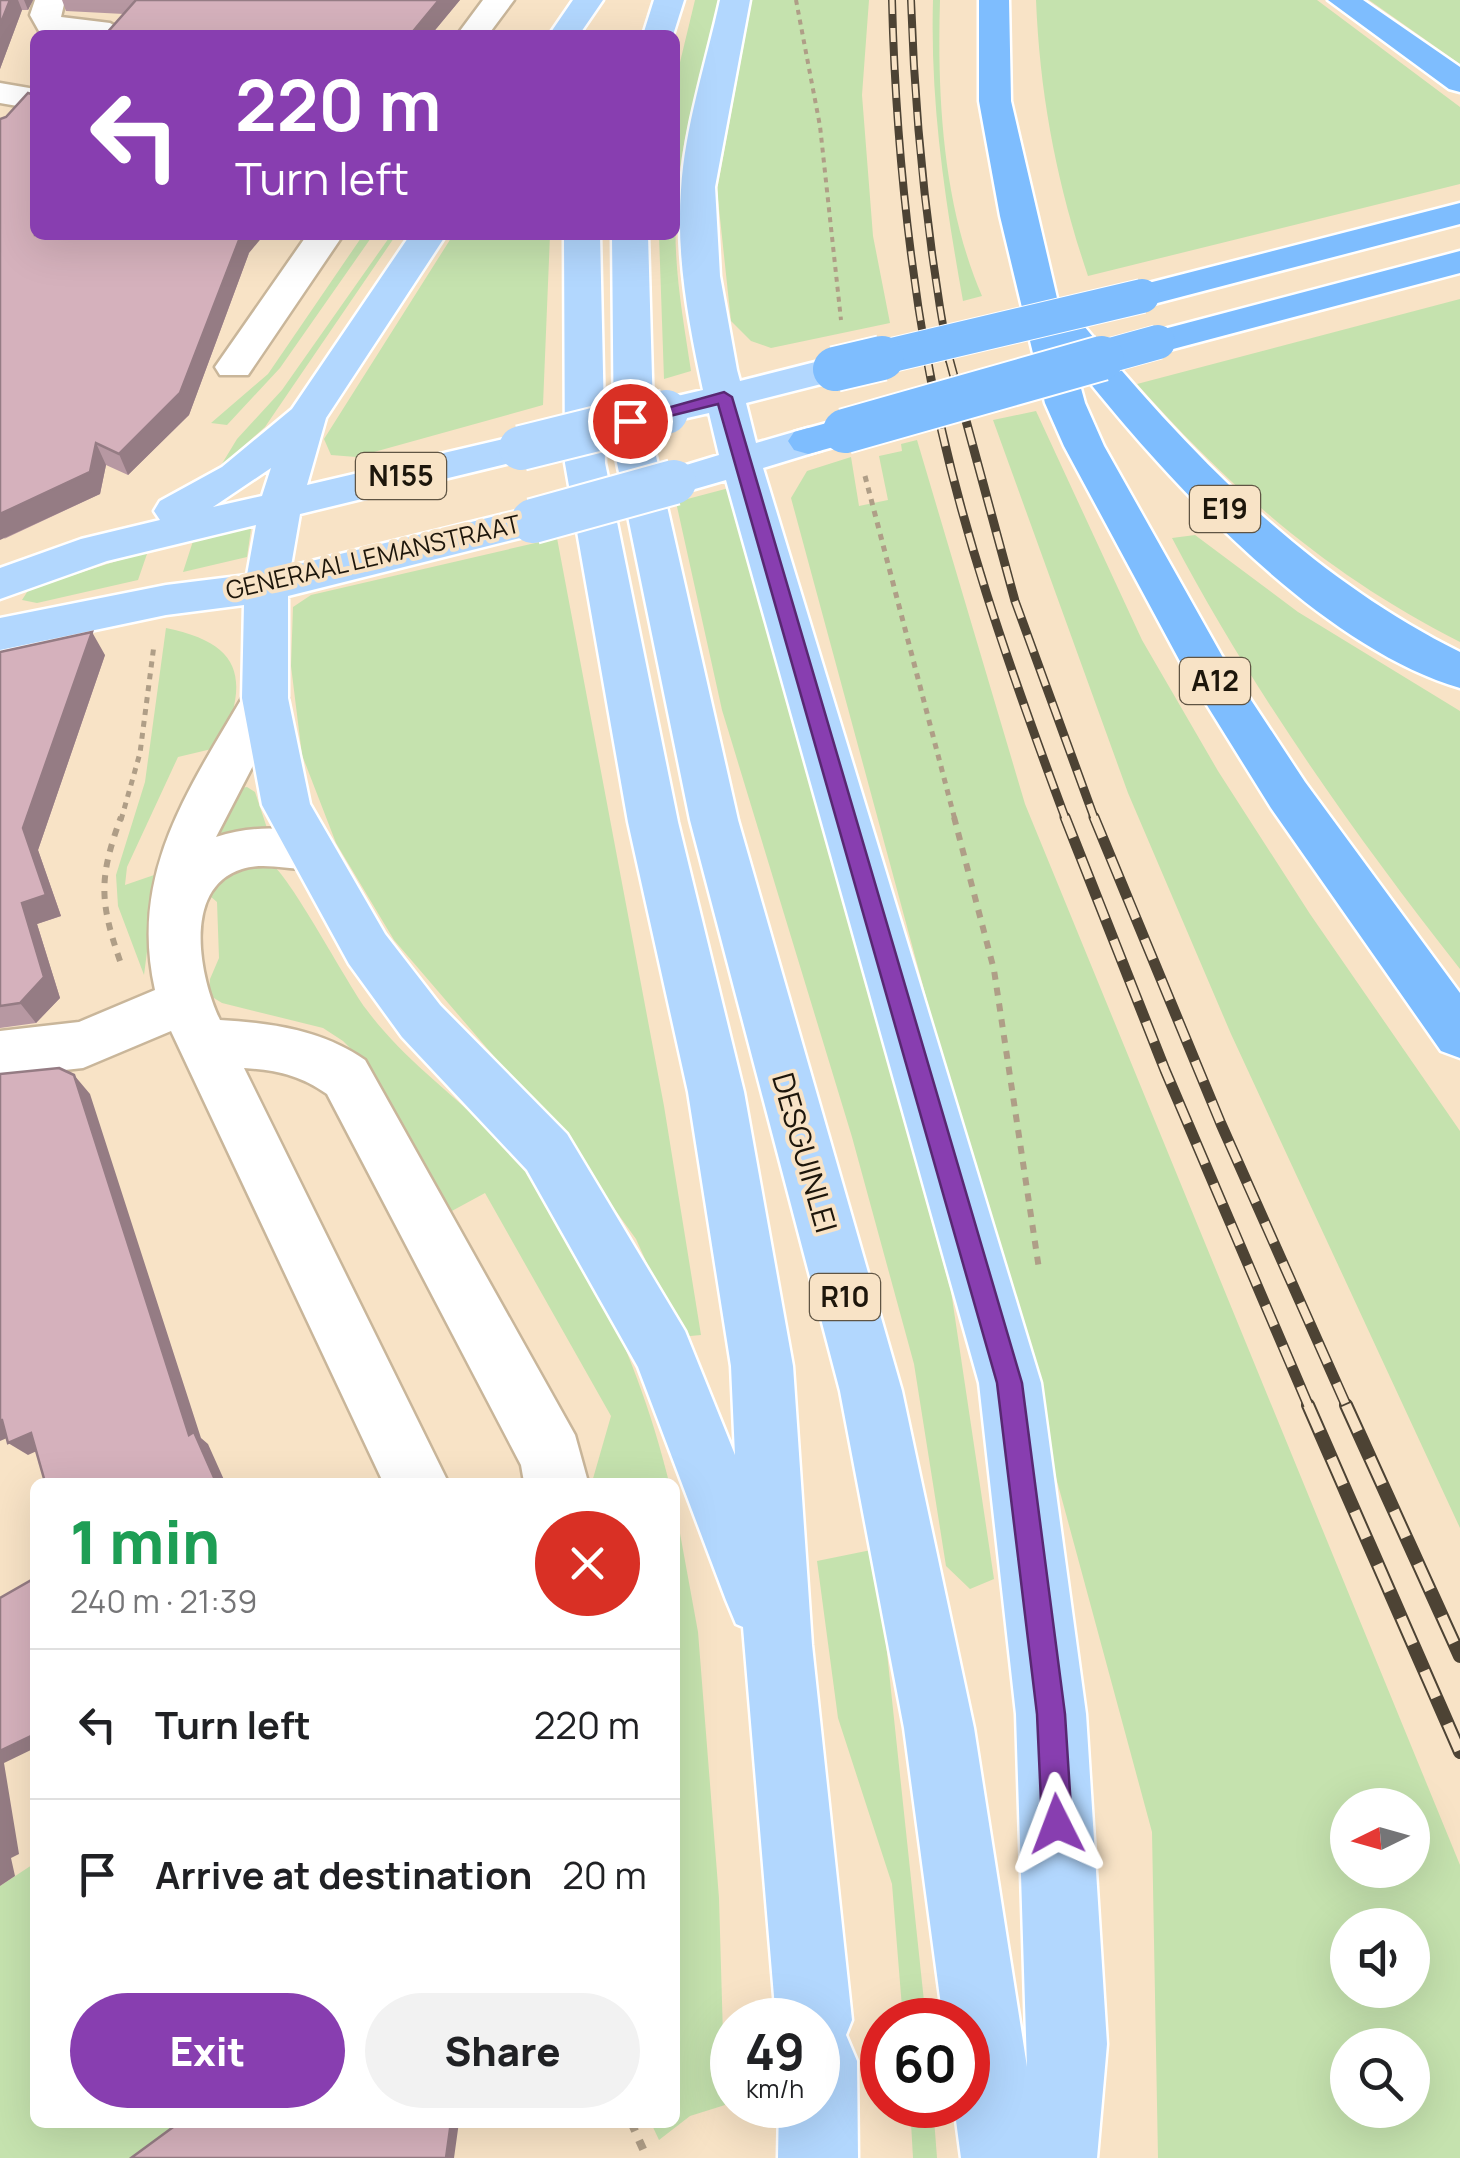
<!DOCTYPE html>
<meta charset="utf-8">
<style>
body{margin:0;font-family:Manrope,sans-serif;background:#f2f2f2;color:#202124;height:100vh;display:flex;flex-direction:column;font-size:38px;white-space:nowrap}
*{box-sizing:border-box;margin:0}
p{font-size:32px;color:#757577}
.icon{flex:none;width:55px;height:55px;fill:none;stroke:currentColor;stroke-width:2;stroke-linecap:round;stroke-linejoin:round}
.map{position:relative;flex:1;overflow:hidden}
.details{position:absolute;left:30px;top:1478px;width:650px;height:650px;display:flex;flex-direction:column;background:#fff;border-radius:15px;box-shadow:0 10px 40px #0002}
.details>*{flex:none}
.hud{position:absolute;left:30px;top:30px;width:650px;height:210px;border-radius:15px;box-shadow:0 10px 40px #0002;background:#883eb0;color:#fff;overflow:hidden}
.needle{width:65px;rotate:265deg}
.buttons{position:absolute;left:1330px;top:1788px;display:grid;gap:20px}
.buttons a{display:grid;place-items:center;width:100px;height:100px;border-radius:50%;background:#fff;box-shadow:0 10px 40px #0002;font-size:50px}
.speed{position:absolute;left:710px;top:1998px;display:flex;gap:20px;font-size:50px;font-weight:700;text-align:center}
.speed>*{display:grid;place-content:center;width:130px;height:130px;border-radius:50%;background:#fff;box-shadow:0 10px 40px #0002;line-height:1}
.speed small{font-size:25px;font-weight:400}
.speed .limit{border:15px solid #d22;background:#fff;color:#111}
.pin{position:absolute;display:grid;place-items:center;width:85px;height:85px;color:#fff;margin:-42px;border:5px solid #fff;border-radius:50%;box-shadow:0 2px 10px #0007}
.me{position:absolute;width:110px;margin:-55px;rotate:357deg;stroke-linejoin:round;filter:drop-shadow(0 0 8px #0008)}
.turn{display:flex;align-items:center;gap:35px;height:210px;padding:0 40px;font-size:45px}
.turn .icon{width:130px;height:130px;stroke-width:2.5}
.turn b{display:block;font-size:70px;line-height:85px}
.round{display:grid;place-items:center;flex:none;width:105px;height:105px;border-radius:52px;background:#f2f2f2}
.overview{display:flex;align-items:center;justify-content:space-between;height:170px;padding:0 40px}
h1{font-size:60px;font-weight:800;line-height:75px;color:#1e9e55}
.button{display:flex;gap:20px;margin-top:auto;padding:20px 40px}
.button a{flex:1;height:115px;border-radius:60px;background:#883eb0;color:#fff;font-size:40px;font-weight:800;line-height:115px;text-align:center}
.button a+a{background:#f2f2f2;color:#202124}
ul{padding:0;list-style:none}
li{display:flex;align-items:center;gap:30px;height:150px;padding:0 40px;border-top:2px solid #e0e0e0}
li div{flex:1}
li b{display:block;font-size:38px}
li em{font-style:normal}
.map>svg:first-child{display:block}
.green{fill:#c5e2ae;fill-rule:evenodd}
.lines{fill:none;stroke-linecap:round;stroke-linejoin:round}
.minor-casing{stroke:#c9b69a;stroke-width:5}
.major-casing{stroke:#fff;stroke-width:5}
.highway-casing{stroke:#fff;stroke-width:5}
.path-far3{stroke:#af9e87;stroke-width:4;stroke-dasharray:5 5;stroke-linecap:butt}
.path-far2{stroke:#af9e87;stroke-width:5;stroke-dasharray:6 6;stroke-linecap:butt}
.path-far1{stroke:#af9e87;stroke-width:6;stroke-dasharray:8 8;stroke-linecap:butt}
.path{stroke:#af9e87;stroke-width:8;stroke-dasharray:10 10;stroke-linecap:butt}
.minor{fill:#fff;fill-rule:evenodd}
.major{fill:#b2d7fe;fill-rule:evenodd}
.highway{fill:#7ebdfe;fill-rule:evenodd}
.rail-far3-casing{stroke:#4d4334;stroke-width:8}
.rail-far2-casing{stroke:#4d4334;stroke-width:9}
.rail-far1-casing{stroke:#4d4334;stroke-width:11}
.rail-casing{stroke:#4d4334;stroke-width:14}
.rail-far3{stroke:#f8e3c6;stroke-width:5;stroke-dasharray:14;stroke-linecap:butt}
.rail-far2{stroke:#f8e3c6;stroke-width:6;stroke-dasharray:18;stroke-linecap:butt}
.rail-far1{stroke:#f8e3c6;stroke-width:8;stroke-dasharray:22;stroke-linecap:butt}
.rail{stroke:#f8e3c6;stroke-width:10;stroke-dasharray:29;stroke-linecap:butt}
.major-bridge-casing{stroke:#fff;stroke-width:48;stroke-linecap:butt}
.highway-bridge-far1-casing{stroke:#fff;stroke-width:36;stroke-linecap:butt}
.highway-bridge-casing{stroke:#fff;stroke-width:48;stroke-linecap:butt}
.major-bridge{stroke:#b2d7fe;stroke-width:44}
.highway-bridge-far1{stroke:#7ebdfe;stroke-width:34}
.highway-bridge{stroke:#7ebdfe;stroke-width:44}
.wall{fill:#b798a2}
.shaded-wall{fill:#957c84}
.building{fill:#d5b1bc;stroke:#957c84;stroke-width:2.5}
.route{fill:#883eb0;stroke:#582872;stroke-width:2.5}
.labels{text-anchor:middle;stroke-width:8;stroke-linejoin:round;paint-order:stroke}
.far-street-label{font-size:25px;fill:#1d160b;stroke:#f8e3c6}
.shield{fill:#f8e3c6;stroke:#5f5443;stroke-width:2.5}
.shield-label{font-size:28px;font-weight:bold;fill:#1d160b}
.street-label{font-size:30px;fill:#1d160b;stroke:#f8e3c6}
</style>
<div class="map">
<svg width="1460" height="2158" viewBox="0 0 1460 2158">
<rect width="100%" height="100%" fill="#f8e3c6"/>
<path class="green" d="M695 0H718C703 69 679 140 676 211 673 265 683 318 691 371L664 379 659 235H675V83Z
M752 0H869L862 95 873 236 890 323 771 348 751 341 731 321 717 190Z
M933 0H940C937 97 943 206 982 296L963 301C945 200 930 103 933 0Z
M1036 0H1317L1460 107V184L1088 276C1057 184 1040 97 1036 0Z
M1369 0H1460V64Z
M363 235H373L280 368 227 425 211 423 268 374Z
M391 235H396L265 427 220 467 237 439 282 390Z
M453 235H550L543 405 356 457 331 455 324 439Z
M1460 299V642C1329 575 1234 493 1137 384Z
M1036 411 1142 640 1218 771 1310 914 1460 1131V1528L1231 1034 1128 793 993 420Z
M917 440 1025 804 1460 1865V2158H1158L1152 1832 791 498 807 471 851 457 859 506 888 500 879 456 902 451 901 444ZM1348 1805H1412V1870H1348ZM1348 1925H1412V1990H1348ZM1348 2045H1412V2110H1348Z
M729 488 951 1291 994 1579 970 1589 946 1566 914 1364 852 1137 722 710 676 502Z
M252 522 247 557 183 572 194 538Z
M1195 535 1298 612 1460 711V969C1354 834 1252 690 1172 538Z
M557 538 664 1106 701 1335 680 1337 636 1239 559 1132 394 940 336 843 302 755 291 666 293 607 311 595Z
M148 551 138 580 37 603 22 600 29 589Z
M166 628C244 644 249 680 220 747L178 757 127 867 125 885 157 874 144 975 118 906 116 875 145 782Z
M247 787 255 792 267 828 220 834 219 817 241 788Z
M270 863C289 874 346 982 366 1009 401 1056 444 1087 485 1126 575 1213 640 1363 669 1482H592L611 1416 485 1193 450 1212 363 1061 343 1041 323 1028 222 1003 209 995 210 979 219 958 217 902 204 891 218 870Z
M675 1506 698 1632 719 1898 725 2105 690 2116 659 2140 651 2123 675 2122Z
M876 1549 926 2020H903L892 1884 838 1718 817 1561Z
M35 1863V2122L187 2123 138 2158H0V1886Z
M910 2105H933L937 2158H913Z"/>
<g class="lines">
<defs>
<path id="minor" d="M35 0H65L61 17 110 23 125 32 39 31 30 15Z
M483 0H514L488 35H457Z
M0 83 35 89V109L0 103Z
M307 235H343L248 375H220L215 367Z
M265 681 281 686 288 698 216 837C253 825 290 826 327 838L334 852 327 866C299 875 270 860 242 869 181 888 200 979 220 1020 272 1023 322 1030 365 1060L575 1435 588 1482H524L521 1465 327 1094C300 1075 276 1070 244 1068L448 1482H383L171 1031 83 1068 0 1077V1031L79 1022 155 990C128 870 192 785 249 686Z"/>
<path id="major" d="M573 0H603L579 35H549Z
M654 0H684L673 35H643Z
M720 0H750L715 187 720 276 737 370 740 381 835 357 849 361 854 369 849 377 746 403 756 443 808 428 822 432 828 441 822 450 763 468 1041 1383 1086 1714 1107 2044 1097 2158H961L954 2105H968V2020H943L904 1728 840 1391 690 820 614 448 612 235H648L654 448 660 473 719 455 709 413 687 418 673 415 667 406 673 397 703 390C689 325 676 257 681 190 685 126 706 63 720 0ZM726 480 979 1383 1016 1714 1027 2067 974 1728 902 1391 738 820 664 493 674 495Z
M410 235H446L326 418 307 485 521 435 535 439 541 448 535 457 300 514 291 566 533 507 548 511 554 521 548 531 288 596V698L310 804 385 934 440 1005 567 1134 685 1331 735 1455 731 1366 688 1092 628 822 565 463 564 235H600L605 463 678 822 744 1092 793 1366 812 1645 852 2020 846 2035 857 2061 858 2158H778L779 2105H818V2020H776L743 1627 736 1624 726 1600 638 1367 527 1170 402 1037 349 964 262 805 242 698 244 605 166 615 0 650V618L166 585 247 575 256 525 107 561 0 599V568L81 539 160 520 154 511 160 501 222 467 292 409ZM271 468 262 496 213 507Z"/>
<path id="highway" d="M979 0H1009L1011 101 1060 311 1074 314C1185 449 1302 573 1460 652V688C1317 646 1164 477 1074 363L1085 403 1104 446 1222 656 1305 782 1460 993V1058L1441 1051 1271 808 1182 665 1064 446 1045 403 1000 216 979 101Z
M1328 0H1363L1460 67V92L1449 89Z
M1460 203V224L1142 307 1129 304 1124 296 1129 288Z
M1460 251V273L1158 353 1145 350 1139 342 1145 334Z
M845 418 859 422 865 431 859 440 808 454 794 450 788 441 794 432Z"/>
</defs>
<use href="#minor" class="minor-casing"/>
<use href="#major" class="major-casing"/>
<use href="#highway" class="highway-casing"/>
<path class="path-far3" d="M796 0 820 126 841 320"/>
<path class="path-far2" d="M865 476 955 820
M121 820 140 753 154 645"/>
<path class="path-far1" d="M954 817 994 970 1039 1269
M120 961C99 900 99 877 121 817"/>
<path class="path" d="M631 2122 647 2158"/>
<use href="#minor" class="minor"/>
<use href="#major" class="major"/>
<use href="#highway" class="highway"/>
<defs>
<path id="rail-far3" d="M892 0C895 122 906 240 927 360
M911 0C915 123 927 240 949 360"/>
<path id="rail-far2" d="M927 358C955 516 1010 670 1066 820
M949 358 1015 601 1095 820"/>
<path id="rail-far1" d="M1065 817 1165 1070 1309 1407
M1094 817 1221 1124 1347 1407"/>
<path id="rail" d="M1308 1405 1460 1752
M1346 1405 1460 1656"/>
</defs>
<use href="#rail-far3" class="rail-far3-casing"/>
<use href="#rail-far2" class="rail-far2-casing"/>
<use href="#rail-far1" class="rail-far1-casing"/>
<use href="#rail" class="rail-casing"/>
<use href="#rail-far3" class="rail-far3"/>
<use href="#rail-far2" class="rail-far2"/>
<use href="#rail-far1" class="rail-far1"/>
<use href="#rail" class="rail"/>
<defs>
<path id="major-bridge" d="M521 448 666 412
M533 521 674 482"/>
<path id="highway-bridge-far1" d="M871 360 1142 296
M1093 360 1158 342"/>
<path id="highway-bridge" d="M835 369 882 358
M845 431 1102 358"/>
</defs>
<use href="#major-bridge" class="major-bridge-casing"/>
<use href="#highway-bridge-far1" class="highway-bridge-far1-casing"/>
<use href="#highway-bridge" class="highway-bridge-casing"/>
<use href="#major-bridge" class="major-bridge"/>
<use href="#highway-bridge-far1" class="highway-bridge-far1"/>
<use href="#highway-bridge" class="highway-bridge"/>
</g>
<path class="wall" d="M0 0H33L28 10H22L0 69Z
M62 0H460L431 35H105L124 14 66 11Z
M249 253 189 415 128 475 106 465 100 494 4 539Z
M0 652 105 655 38 850 61 916 37 924 60 998 36 1023 0 1028Z"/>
<path class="shaded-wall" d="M10 0H18L22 10 0 69V25Z
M24 0H33L28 10Z
M439 0H460L431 35H410Z
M241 235H264L249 253 189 415 128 475 119 454Z
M96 443 106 465 100 494 0 540V514Z
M92 632 105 655 38 850 61 916 37 924 60 998 36 1023 20 1003 23 828Z
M74 1075 90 1094 201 1438 208 1444 225 1482H216L189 1435Z
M0 1420H2L21 1432 0 1441Z
M31 1433 50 1445 28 1455 8 1443Z
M35 1734V1748L4 1763 19 1854 11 1858 15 1876 0 1886V1751Z
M451 2122H459L454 2158H446Z"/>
<path class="building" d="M0 0H10L0 25Z
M136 0H439L410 35H105Z
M28 93 35 95V235H241L180 393 119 454 96 443 90 472 0 514V119L6 117Z
M92 632 23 828 46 895 22 903 44 977 20 1003 0 1006V652Z
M59 1068 74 1075 189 1435 194 1432 216 1482H45L31 1433 8 1443 2 1420H0V1074Z
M35 1578V1734L0 1751V1598Z
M180 2122H451L446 2158H131Z"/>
<path class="route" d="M724 392 732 397 1022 1383 1065 1714 1072 1824 1067 1835 1057 1839 1046 1835 1042 1824 1037 1714 997 1383 718 404 630 426 621 421Z"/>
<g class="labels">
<g class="far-street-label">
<text transform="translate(373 557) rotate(-13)" y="9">GENERAAL LEMANSTRAAT</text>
</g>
<g class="shield">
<rect x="356" y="453" width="90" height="46" rx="8"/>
<rect x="1190" y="486" width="70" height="46" rx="8"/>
<rect x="1180" y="658" width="70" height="46" rx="8"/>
<rect x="810" y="1274" width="70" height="46" rx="8"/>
</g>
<g class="shield-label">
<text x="401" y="486">N155</text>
<text x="1225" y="519">E19</text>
<text x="1215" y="691">A12</text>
<text x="845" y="1307">R10</text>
</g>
<g class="street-label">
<text transform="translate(804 1153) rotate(74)" y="10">DESGUINLEI</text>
</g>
</g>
</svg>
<div class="buttons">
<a><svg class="needle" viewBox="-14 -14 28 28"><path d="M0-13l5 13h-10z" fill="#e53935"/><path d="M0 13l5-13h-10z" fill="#757577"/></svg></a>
<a><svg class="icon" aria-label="sound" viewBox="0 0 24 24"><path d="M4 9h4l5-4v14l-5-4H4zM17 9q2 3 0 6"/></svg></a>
<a><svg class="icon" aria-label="search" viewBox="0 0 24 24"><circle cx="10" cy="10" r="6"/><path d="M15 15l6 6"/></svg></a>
</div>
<div class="speed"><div>49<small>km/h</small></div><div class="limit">60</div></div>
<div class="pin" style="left:630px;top:421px;background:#d93025"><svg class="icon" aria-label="arrive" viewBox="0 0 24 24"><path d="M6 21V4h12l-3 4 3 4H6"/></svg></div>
<svg class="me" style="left:1057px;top:1824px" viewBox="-20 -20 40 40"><path d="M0-17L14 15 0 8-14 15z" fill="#883eb0" stroke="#fff" stroke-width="4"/></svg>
<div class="hud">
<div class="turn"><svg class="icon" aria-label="left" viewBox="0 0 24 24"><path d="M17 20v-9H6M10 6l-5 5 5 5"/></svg><div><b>220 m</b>Turn left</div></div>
</div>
<section class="details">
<div class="overview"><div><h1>1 min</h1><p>240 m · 21:39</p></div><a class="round" style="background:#d93025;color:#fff"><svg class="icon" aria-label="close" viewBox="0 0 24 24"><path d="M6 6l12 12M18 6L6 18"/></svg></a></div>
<ul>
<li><svg class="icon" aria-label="left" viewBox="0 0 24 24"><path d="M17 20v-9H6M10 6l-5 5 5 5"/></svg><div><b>Turn left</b></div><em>220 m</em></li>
<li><svg class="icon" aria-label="arrive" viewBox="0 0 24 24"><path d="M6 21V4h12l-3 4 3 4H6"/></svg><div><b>Arrive at destination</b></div><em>20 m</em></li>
</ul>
<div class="button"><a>Exit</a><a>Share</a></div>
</section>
</div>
